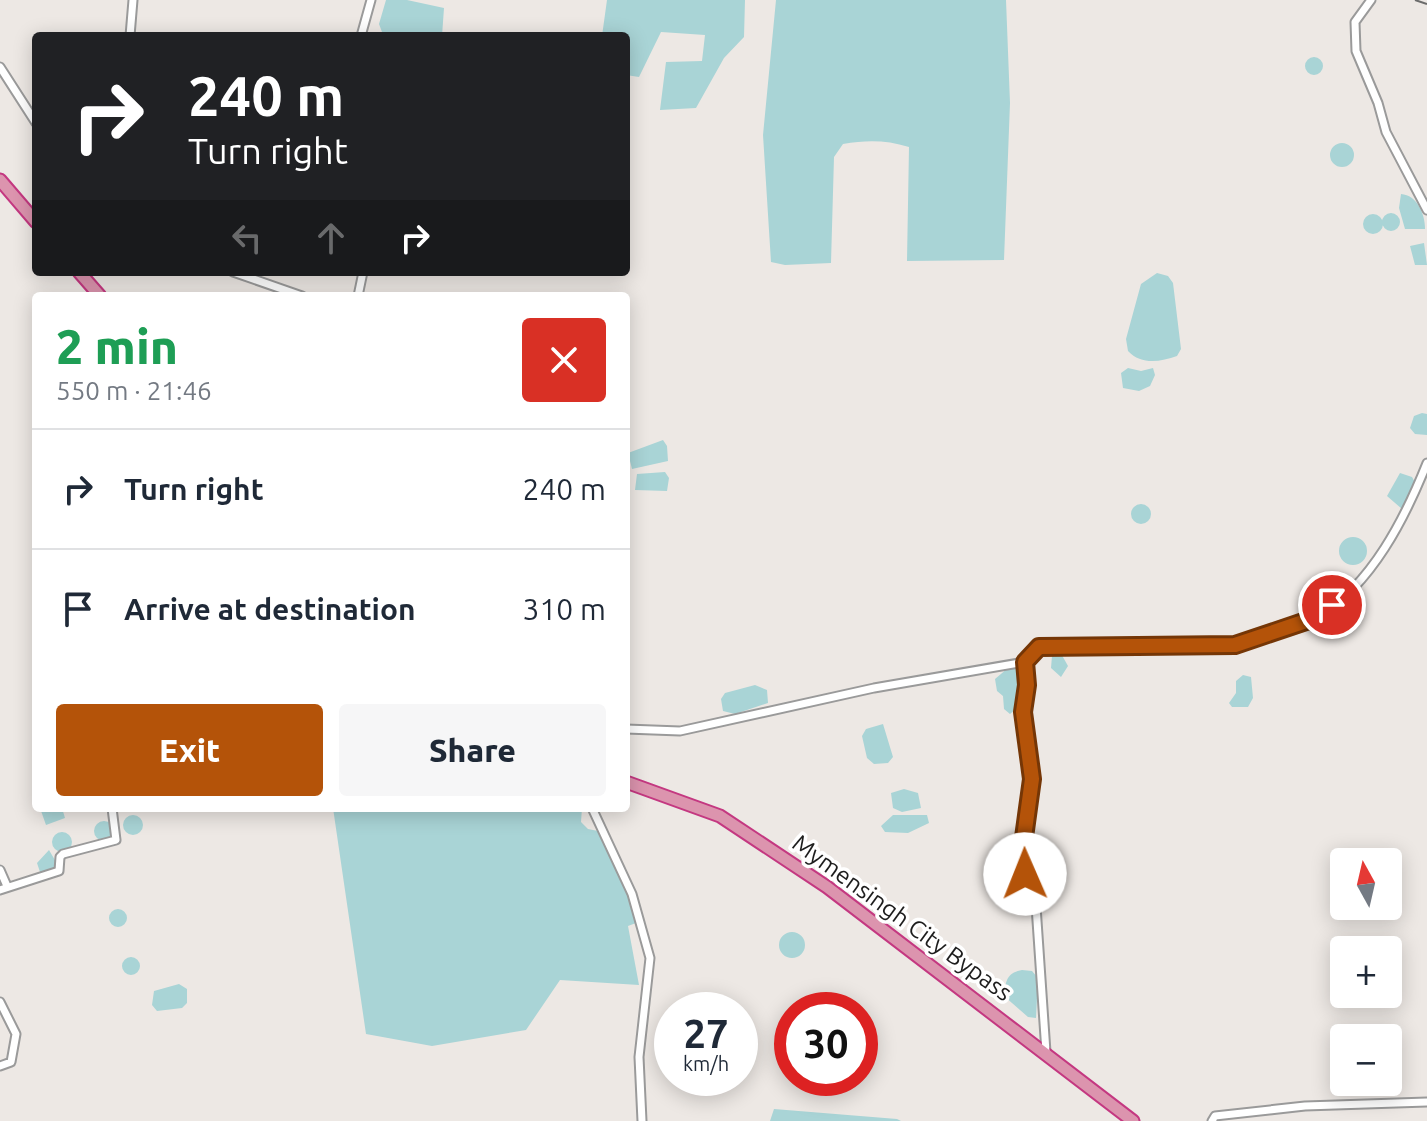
<!DOCTYPE html>
<meta charset="utf-8">
<style>
body{margin:0;font-family:Ubuntu,sans-serif;background:#f6f6f7;color:#1f2937;height:100vh;display:flex;flex-direction:column;font-size:30px;white-space:nowrap}
*{box-sizing:border-box;margin:0}
p{font-size:26px;color:#747a83}
.icon{flex:none;width:44px;height:44px;fill:none;stroke:currentColor;stroke-width:2;stroke-linecap:round;stroke-linejoin:round}
.map{position:relative;flex:1;overflow:hidden}
.panel{position:absolute;left:32px;top:292px;width:598px;height:520px;display:flex;flex-direction:column;background:#fff;border-radius:8px;box-shadow:0 4px 20px #0003}
.panel>*{flex:none}
.banner{position:absolute;left:32px;top:32px;width:598px;height:244px;border-radius:8px;box-shadow:0 4px 20px #0003;background:#202124;color:#fff;overflow:hidden}
.needle{width:52px;rotate:352deg}
.buttons{position:absolute;left:1330px;top:848px;display:grid;gap:16px}
.buttons a{display:grid;place-items:center;width:72px;height:72px;border-radius:8px;background:#fff;box-shadow:0 4px 20px #0003;font-size:40px}
.speed{position:absolute;left:654px;top:992px;display:flex;gap:16px;font-size:40px;font-weight:700;text-align:center}
.speed>*{display:grid;place-content:center;width:104px;height:104px;border-radius:50%;background:#fff;box-shadow:0 4px 20px #0003;line-height:1}
.speed small{font-size:20px;font-weight:400}
.speed .limit{border:12px solid #d22;background:#fff;color:#111}
.pin{position:absolute;display:grid;place-items:center;width:68px;height:68px;color:#fff;margin:-34px;border:4px solid #fff;border-radius:50%;box-shadow:0 2px 8px #0007}
.me{position:absolute;width:88px;margin:-44px;rotate:359deg;stroke-linejoin:round;filter:drop-shadow(0 0 6px #0008)}
.turn{display:flex;align-items:center;gap:28px;height:168px;padding:0 24px;font-size:36px}
.turn .icon{width:104px;height:104px;stroke-width:2.5}
.turn b{display:block;font-size:56px;line-height:68px}
.lanes{display:flex;align-items:center;height:76px;padding:0 24px;background:#0003;justify-content:center;gap:40px;direction:ltr}
.lanes .off{opacity:.35}
.round{display:grid;place-items:center;flex:none;width:84px;height:84px;border-radius:8px;background:#f6f6f7}
.summary{display:flex;align-items:center;justify-content:space-between;height:136px;padding:0 24px}
h1{font-size:48px;font-weight:800;line-height:60px;color:#1e9e55}
.cta{display:flex;gap:16px;margin-top:auto;padding:16px 24px}
.cta a{flex:1;height:92px;border-radius:8px;background:#b45309;color:#fff;font-size:32px;font-weight:800;line-height:92px;text-align:center}
.cta a+a{background:#f6f6f7;color:#1f2937}
ul{padding:0;list-style:none}
li{display:flex;align-items:center;gap:24px;height:120px;padding:0 24px;border-top:2px solid #e0e1e3}
li div{flex:1}
li b{display:block;font-size:30px}
li em{font-style:normal}
.map>svg:first-child{display:block}
.water{fill:#a9d4d6}
.lines{fill:none;stroke-linecap:round;stroke-linejoin:round}
.minor-casing{stroke:#9a9a9a;stroke-width:11}
.highway-casing{stroke:#c43881;stroke-width:15}
.minor{stroke:#fff;stroke-width:7}
.highway{stroke:#dc94ae;stroke-width:11}
.rail{stroke:#6b6b6b;stroke-width:2;stroke-dasharray:16 16;stroke-linecap:butt}
.route-casing{stroke:#753606;stroke-width:20}
.route{stroke:#b45309;stroke-width:14}
.labels{text-anchor:middle;stroke-width:7;stroke-linejoin:round;paint-order:stroke}
.street-label{font-size:24px;fill:#1d1d1d;stroke:#fff}
</style>
<div class="map">
<svg width="1427" height="1121" viewBox="0 0 1427 1121">
<rect width="100%" height="100%" fill="#ede8e4"/>
<path class="water" d="M386 0H407L444 8 442 36H393L382 32 379 24Z
M607 0H745L744 37 724 58 696 108 660 110 666 62 702 61 705 35 661 32 639 77 626 75V36H602Z
M776 0H1006L1010 103 1004 260 907 261 909 147C886 140 867 140 843 144L834 157 831 263 785 265 771 262 763 135Z
M1305 66a9 9 0 1 1 18 0a9 9 0 1 1-18 0Z
M1330 155a12 12 0 1 1 24 0a12 12 0 1 1-24 0Z
M1401 194C1417 195 1425 214 1425 229H1405L1399 208Z
M1382 222a9 9 0 1 1 18 0a9 9 0 1 1-18 0Z
M1363 224a10 10 0 1 1 20 0a10 10 0 1 1-20 0Z
M1424 243 1427 265H1415L1410 246Z
M1157 273 1168 276 1173 283 1181 349 1177 356C1160 362 1141 365 1128 351L1126 339 1141 284Z
M1128 368 1141 371 1153 368 1155 375 1150 386 1139 391 1123 388 1121 373Z
M1422 413 1427 414V435L1415 434 1410 428 1414 416Z
M663 440 667 446 668 461 632 469 628 453Z
M665 472 669 478 667 491 635 490 637 474Z
M1400 473 1412 477 1416 484 1402 509 1387 496Z
M1131 514a10 10 0 1 1 20 0a10 10 0 1 1-20 0Z
M1339 551a14 14 0 1 1 28 0a14 14 0 1 1-28 0Z
M1325 584a12 12 0 1 1 24 0a12 12 0 1 1-24 0Z
M1059 650 1068 666 1061 677 1051 668 1052 656Z
M1008 668H1023L1026 674 1022 704 1010 714 1004 709 1003 696 997 691 995 679Z
M1243 675 1251 677 1253 698 1248 707H1232L1229 703 1236 693V681Z
M755 685 767 690 768 703 735 714 723 711 721 699 725 693Z
M883 724 893 757 888 763 874 764 867 758 862 736 866 729Z
M904 789 918 793 921 808 902 812 893 808 891 793Z
M40 808H62L65 818 46 825Z
M333 808H582L581 822 588 829 598 831 626 887 636 923 628 926 639 985 560 980 526 1030 432 1046 366 1034Z
M893 815H927L929 823 908 833 885 832 881 826Z
M123 825a10 10 0 1 1 20 0a10 10 0 1 1-20 0Z
M94 831a10 10 0 1 1 20 0a10 10 0 1 1-20 0Z
M52 842a10 10 0 1 1 20 0a10 10 0 1 1-20 0Z
M49 850 59 867 41 875 37 863Z
M109 918a9 9 0 1 1 18 0a9 9 0 1 1-18 0Z
M779 945a13 13 0 1 1 26 0a13 13 0 1 1-26 0Z
M122 966a9 9 0 1 1 18 0a9 9 0 1 1-18 0Z
M1022 970 1032 971 1038 978 1036 1018 1028 1017 1004 996C1006 981 1006 973 1022 970Z
M179 984 187 989V1003L182 1008 157 1011 152 1005 154 991Z
M774 1109 897 1119 901 1121H770Z"/>
<g class="lines">
<defs>
<path id="minor" d="M1371 0 1355 22 1356 51 1378 103 1386 132 1427 210
M130 36 133 0
M361 36 371 0
M0 67 36 123
M233 272 302 296
M358 296 363 272
M1025 662 1027 685 1023 712 1032 779 1022 852 1036 906 1046 1052
M626 729 680 731 874 688 1025 662 1039 647 1054 645C1132 651 1251 657 1319 616 1372 584 1405 518 1427 463
M592 808 632 894 650 958 639 1057 642 1121
M0 870 7 886
M0 890 59 871 60 857 63 854 116 840 112 808
M0 1002 16 1034 11 1062 0 1066
M1212 1121 1215 1116 1305 1106 1427 1102"/>
<path id="highway" d="M0 180 36 222
M79 272 100 296
M626 782 720 816 827 887 1133 1121"/>
</defs>
<use href="#minor" class="minor-casing"/>
<use href="#highway" class="highway-casing"/>
<use href="#minor" class="minor"/>
<use href="#highway" class="highway"/>
<path class="rail" d="M1415 0 1427 4"/>
</g>
<g class="lines">
<defs>
<path id="route" d="M1025 874 1022 852 1032 779 1023 712 1027 685 1025 662 1039 647 1235 645 1318 617 1332 605"/>
</defs>
<use href="#route" class="route-casing"/>
<use href="#route" class="route"/>
</g>
<g class="labels">
<g class="street-label">
<text transform="translate(902 918) rotate(36)" y="8">Mymensingh City Bypass</text>
</g>
</g>
</svg>
<div class="buttons">
<a><svg class="needle" viewBox="-14 -14 28 28"><path d="M0-13l5 13h-10z" fill="#e53935"/><path d="M0 13l5-13h-10z" fill="#747a83"/></svg></a>
<a>+</a>
<a>−</a>
</div>
<div class="speed"><div>27<small>km/h</small></div><div class="limit">30</div></div>
<div class="pin" style="left:1332px;top:605px;background:#d93025"><svg class="icon" aria-label="arrive" viewBox="0 0 24 24"><path d="M6 21V4h12l-3 4 3 4H6"/></svg></div>
<svg class="me" style="left:1025px;top:874px" viewBox="-20 -20 40 40"><circle r="19" fill="#fff"/><path d="M0-13L10 11 0 6-10 11z" fill="#b45309"/></svg>
<div class="banner">
<div class="turn"><svg class="icon" aria-label="right" viewBox="0 0 24 24"><path d="M7 20v-9h11M14 6l5 5-5 5"/></svg><div><b>240 m</b>Turn right</div></div>
<div class="lanes"><svg class="icon off" aria-label="left" viewBox="0 0 24 24"><path d="M17 20v-9H6M10 6l-5 5 5 5"/></svg><svg class="icon off" aria-label="ahead" viewBox="0 0 24 24"><path d="M12 20V5M6 11l6-6 6 6"/></svg><svg class="icon" aria-label="right" viewBox="0 0 24 24"><path d="M7 20v-9h11M14 6l5 5-5 5"/></svg></div>
</div>
<section class="panel">
<div class="summary"><div><h1>2 min</h1><p>550 m · 21:46</p></div><a class="round" style="background:#d93025;color:#fff"><svg class="icon" aria-label="close" viewBox="0 0 24 24"><path d="M6 6l12 12M18 6L6 18"/></svg></a></div>
<ul>
<li><svg class="icon" aria-label="right" viewBox="0 0 24 24"><path d="M7 20v-9h11M14 6l5 5-5 5"/></svg><div><b>Turn right</b></div><em>240 m</em></li>
<li><svg class="icon" aria-label="arrive" viewBox="0 0 24 24"><path d="M6 21V4h12l-3 4 3 4H6"/></svg><div><b>Arrive at destination</b></div><em>310 m</em></li>
</ul>
<div class="cta"><a>Exit</a><a>Share</a></div>
</section>
</div>
